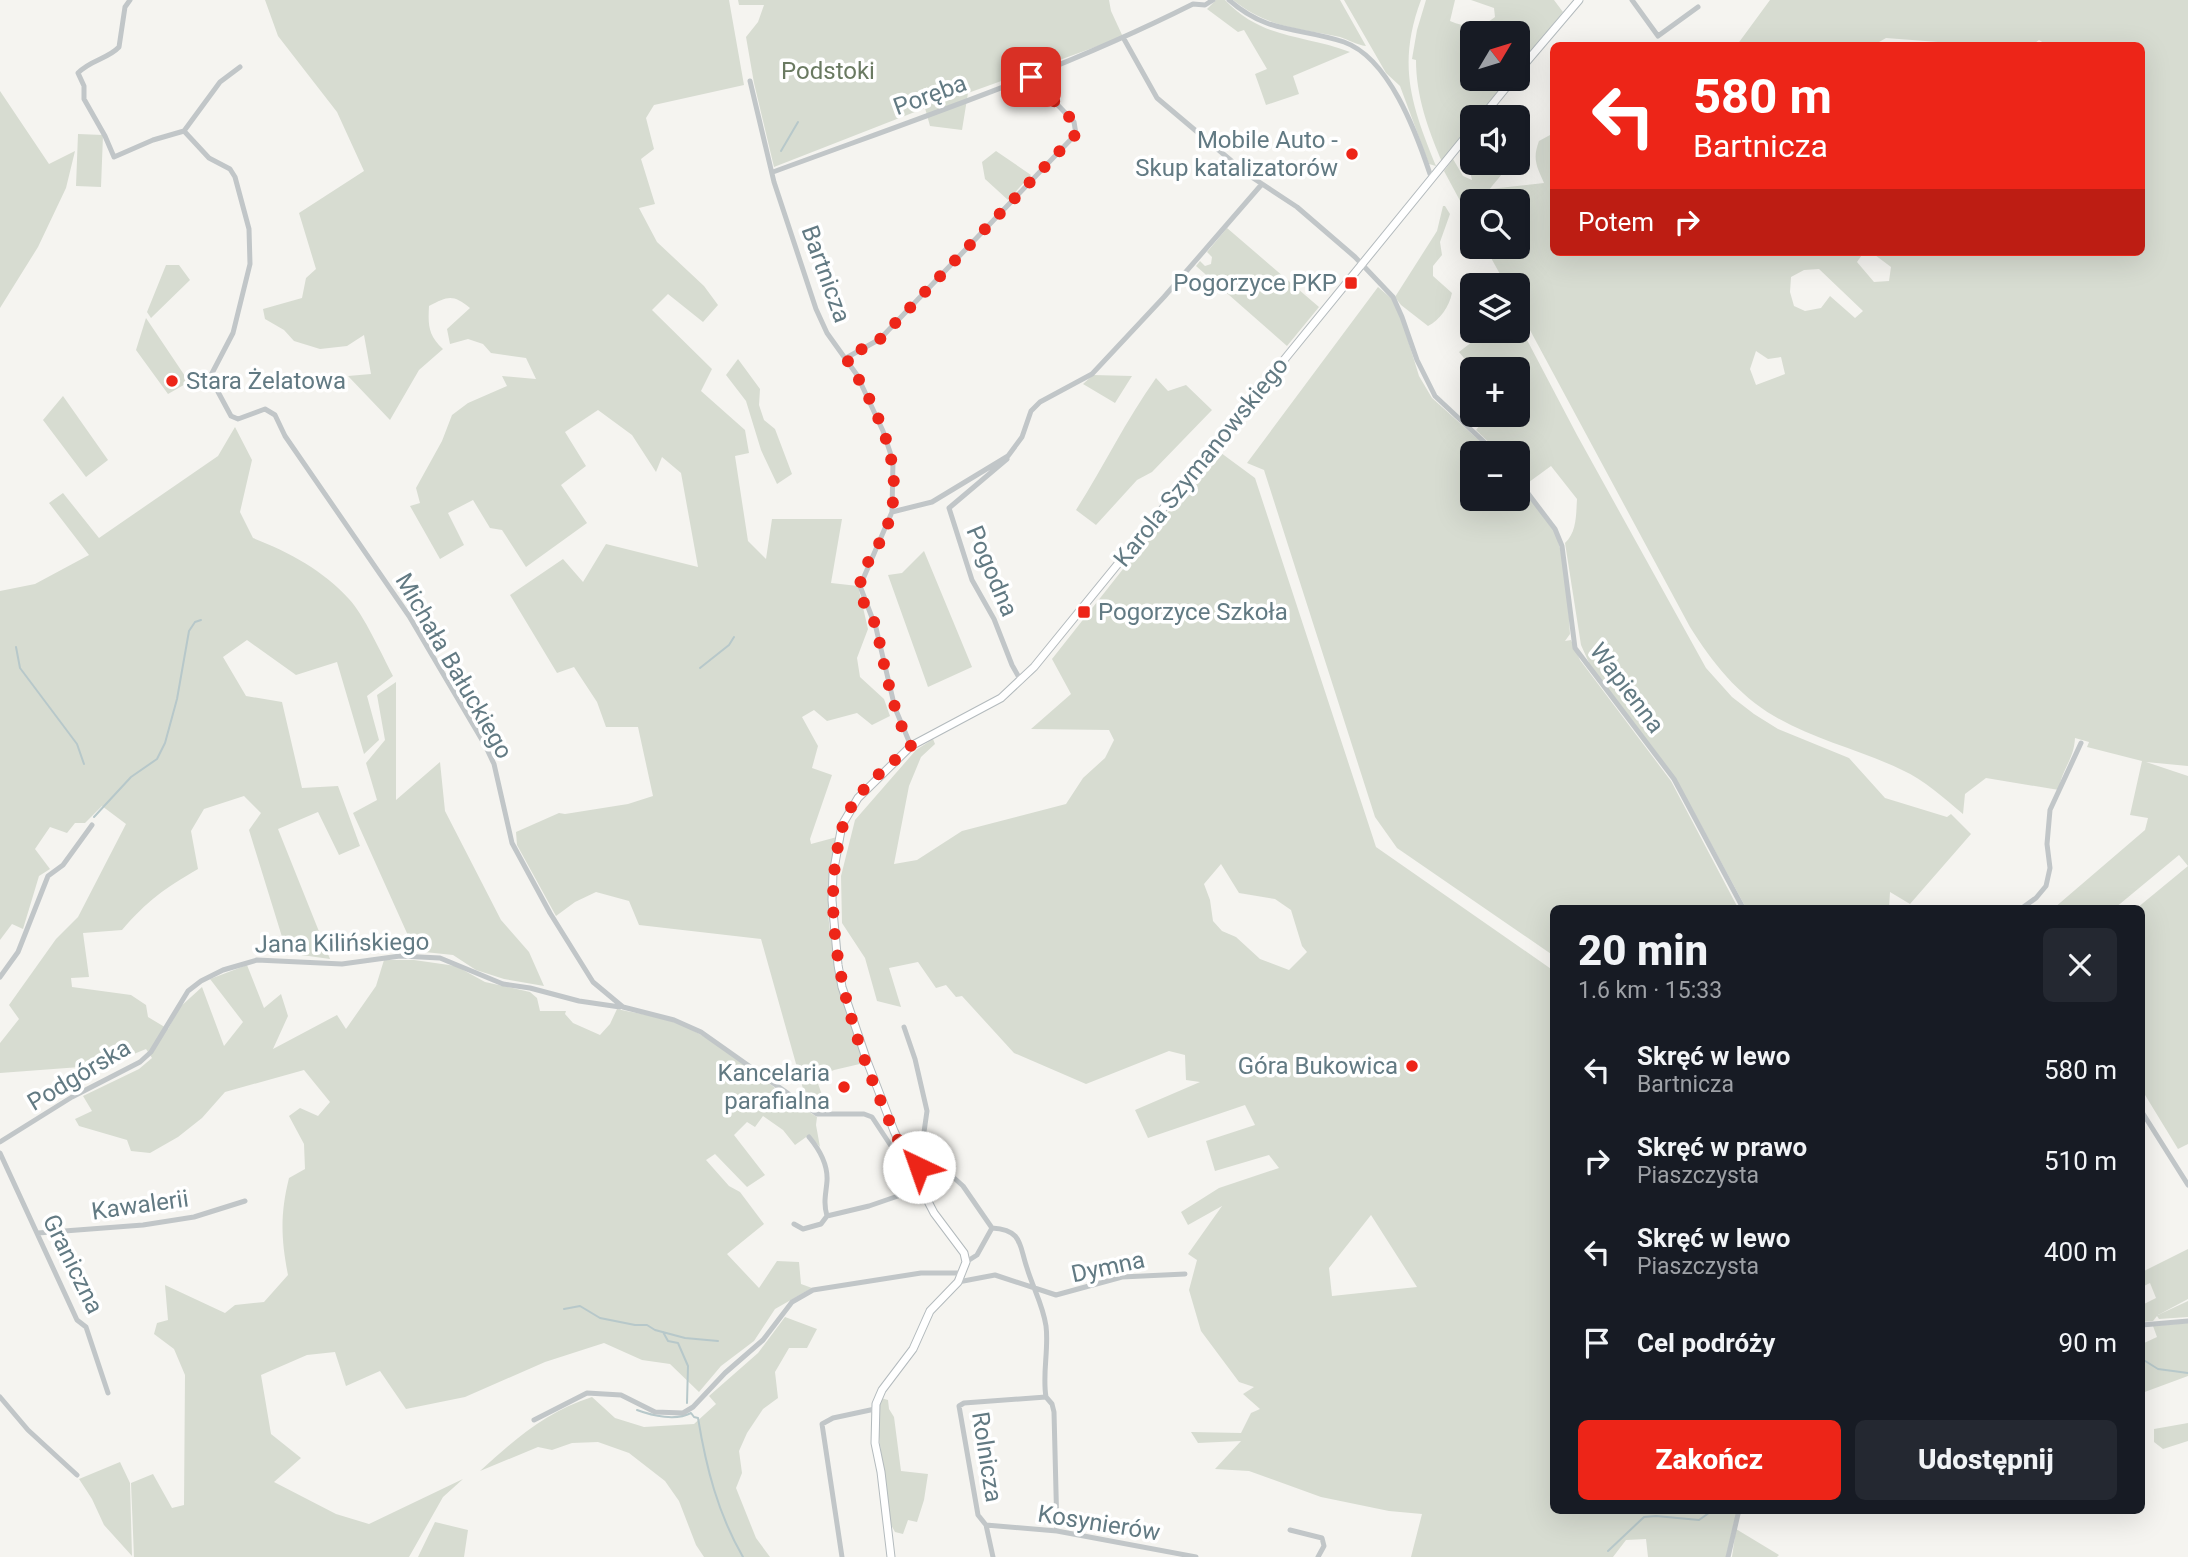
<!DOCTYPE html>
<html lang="pl">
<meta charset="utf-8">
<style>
body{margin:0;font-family:Roboto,sans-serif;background:#242831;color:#f1f3f6;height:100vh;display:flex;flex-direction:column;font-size:26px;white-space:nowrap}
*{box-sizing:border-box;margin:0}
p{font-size:23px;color:#9ea1a6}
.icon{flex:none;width:38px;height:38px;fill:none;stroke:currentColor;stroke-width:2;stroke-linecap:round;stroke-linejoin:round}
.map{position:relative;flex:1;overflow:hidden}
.sheet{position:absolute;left:1550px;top:905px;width:595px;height:609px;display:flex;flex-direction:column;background:#171b24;border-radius:10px;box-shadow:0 7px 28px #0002}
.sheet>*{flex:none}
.top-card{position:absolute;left:1550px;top:42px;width:595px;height:214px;border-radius:10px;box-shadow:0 7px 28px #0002;background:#ed2518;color:#fff;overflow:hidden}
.needle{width:46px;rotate:52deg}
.buttons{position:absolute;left:1460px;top:21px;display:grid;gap:14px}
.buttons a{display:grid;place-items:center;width:70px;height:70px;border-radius:10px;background:#171b24;box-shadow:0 7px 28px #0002;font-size:35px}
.pin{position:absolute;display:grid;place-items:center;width:60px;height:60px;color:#fff;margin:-30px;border-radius:14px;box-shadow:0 4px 10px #0006}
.me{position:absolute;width:77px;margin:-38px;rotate:318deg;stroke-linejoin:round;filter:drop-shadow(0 0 5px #0008)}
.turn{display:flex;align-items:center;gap:24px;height:147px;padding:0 28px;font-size:32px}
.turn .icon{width:91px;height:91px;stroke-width:2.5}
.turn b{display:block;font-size:49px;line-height:60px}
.then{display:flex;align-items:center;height:66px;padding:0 28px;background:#0003;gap:14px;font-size:26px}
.round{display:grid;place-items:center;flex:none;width:74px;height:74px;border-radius:10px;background:#242831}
.headline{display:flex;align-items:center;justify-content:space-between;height:119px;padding:0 28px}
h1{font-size:42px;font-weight:800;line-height:52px}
.action{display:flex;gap:14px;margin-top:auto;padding:14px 28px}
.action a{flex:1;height:80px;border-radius:10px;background:#ed2518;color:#fff;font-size:28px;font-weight:800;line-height:80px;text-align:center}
.action a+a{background:#242831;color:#f1f3f6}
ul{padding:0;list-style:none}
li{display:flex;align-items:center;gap:21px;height:91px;padding:0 28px}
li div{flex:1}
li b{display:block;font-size:26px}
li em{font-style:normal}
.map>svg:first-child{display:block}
.green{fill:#d7dcd1;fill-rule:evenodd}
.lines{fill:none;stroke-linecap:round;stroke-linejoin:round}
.stream{stroke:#b7c8ca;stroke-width:2}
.secondary-casing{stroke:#b3babd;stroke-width:9}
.street{stroke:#c1c6c8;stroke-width:5}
.secondary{stroke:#fff;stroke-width:7}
.route{stroke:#ed2518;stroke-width:12;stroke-dasharray:0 21.6}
.poi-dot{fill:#ed2518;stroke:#fff;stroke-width:2.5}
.labels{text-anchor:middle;stroke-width:7;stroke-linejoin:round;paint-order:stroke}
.park-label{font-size:24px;fill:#6a7a61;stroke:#fff}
.street-label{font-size:24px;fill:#627a83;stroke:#fff}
.poi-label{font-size:24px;fill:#627a83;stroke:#fff;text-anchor:end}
</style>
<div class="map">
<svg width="2188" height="1557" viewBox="0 0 2188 1557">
<rect width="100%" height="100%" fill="#f5f4f0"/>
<path class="green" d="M265 0H729L744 85 654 105 646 118 654 149 641 159 655 204 639 208 657 242 704 286 718 305 703 322 668 294 652 310 712 369 701 391 745 430 749 453 735 456 748 541 766 559 772 519H842L831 583 858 586 868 629 857 658 860 677 884 699 890 716 872 725 857 713 827 721 814 710 802 717 818 746 812 768 832 775 810 839 811 844 837 837C834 859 828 883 828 906 829 960 851 1011 864 1063L834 1070 816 1078 827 1109 807 1103 761 939 639 925 629 901 596 892 575 902 556 916 517 845 516 832 559 813 565 814 628 804 653 796 638 727H606L597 702 574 667 557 673 510 595 563 559 583 582 606 544 698 567 681 473 662 457 656 472 632 435 598 410 565 432 586 466 561 485 587 523 526 567 502 530 490 528 473 500 448 513 464 545 440 559 410 506 420 503 416 488 442 441 452 415 468 403 507 386 502 376 536 379 526 358 491 353 483 344 468 339 450 344 447 329 470 308C453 294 448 296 429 306 428 325 428 335 443 349L419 370 390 420 348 376 371 374 364 335 347 346 320 349 294 341 284 330 265 319 263 309 302 298 306 278 316 269 299 213 364 171 337 112 278 36Z
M738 0H1109L1111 11 1123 37 968 93 962 130 930 126 925 108 774 167 754 83 746 37 758 22 764 5H739Z
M1216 0H1225C1263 40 1302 34 1350 52L1293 76 1299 94 1266 105 1255 74 1267 69 1244 30 1238 32 1207 9Z
M1233 0H1340L1366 46C1357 45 1349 40 1340 37 1298 28 1268 28 1233 0Z
M1344 0H1421C1397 64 1411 105 1436 166L1429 164 1400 86 1386 73Z
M1426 0H1455L1450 21C1467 28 1480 29 1495 17L1494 8 1471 0H1554L1563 12 1517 68V33H1472V79H1508L1477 117H1472V124L1442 162C1428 129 1416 96 1416 60L1412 59 1417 30Z
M1770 0H2188V766L2146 762 2188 776V1144L2178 1149 2142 1090V908H2137L2188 866 2179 855 2115 908H2054L2145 830 2148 818 2130 815 2142 761 2087 747 2089 742 2075 738C2074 760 2061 770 2059 790L1986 778 1965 794 1963 814C1944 798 1924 780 1902 770 1861 750 1814 740 1774 716 1738 695 1712 662 1690 627L1517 306V285H1506L1485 247H1517V201H1472V223L1444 171 1453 159 1463 176 1472 180 1467 158 1472 156V163H1504C1506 174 1495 181 1490 189L1544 183C1537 167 1532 159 1539 141L1550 135 1554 152V252H1864L1857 262 1874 282 1889 281 1891 267 1871 252H2142V46L2047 45 2039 40 2032 45 1941 46 1938 42 1886 38 1874 45H1737ZM1819 269 1863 311 1855 318 1830 296 1821 308 1805 311 1794 306 1790 292 1791 277 1804 270ZM1756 351 1768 359 1781 357 1785 374 1756 385 1750 369Z
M0 91 49 164 75 151 66 188 38 247 0 308Z
M78 134 103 135 101 187 76 186Z
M996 151 1031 175 1008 200 985 179 982 162Z
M1443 206H1445L1450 214 1440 242 1442 255 1433 266V276L1452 293C1449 307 1440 320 1428 326L1401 305 1395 297 1437 231Z
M1227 228 1319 307 1287 346 1196 266 1200 261 1205 266 1211 264 1212 257 1207 252Z
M166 265H179L190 280 151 318 147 312Z
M1378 287 1392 299 1400 314 1419 376 1432 398 1493 453H1472V499H1517V483C1529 499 1545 514 1554 531 1565 552 1569 609 1570 634L1565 641 1571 640 1580 660 1671 781 1738 908H1554V956L1397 848 1375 817 1264 470 1247 463Z
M146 318 189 382 168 394 136 350Z
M1517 321 1577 435 1706 668 1732 697 1754 714 1778 729 1849 758 1885 798 1947 817 1951 814 1971 834 1910 904 1890 892 1889 908H1746L1688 801 1590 665 1581 645 1565 543C1577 532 1576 514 1577 499L1551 466 1525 485 1517 475V453H1500L1476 430 1488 415H1517V369H1473L1459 352 1486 331H1517Z
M738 359 760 389 759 405 764 420 775 429 792 474 777 484 761 450 746 401 726 375Z
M1093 375 1132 376 1115 403 1083 384Z
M1156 378 1168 391 1186 385 1212 410 1152 472 1137 480 1096 525 1076 510C1104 466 1126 420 1156 378Z
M63 396 108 460 86 477 43 420Z
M235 427 252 460 240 512 253 538C289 552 323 570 349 599 364 615 382 655 393 676L367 696 379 740 364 754 337 662 296 675 247 640 223 657 246 696 282 702 302 788 338 786 360 846 339 855 318 812 278 829 330 959 287 953 249 830 261 813 244 796 204 809 191 831 198 869C165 888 147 901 122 930L83 933 89 977 71 978 72 987 131 995 146 1005 148 1017 168 1029 180 1007 202 987 224 1046 243 1022 210 979 247 965 264 1008 281 994 288 1016 273 1049 337 1015 346 1029 376 986 384 960H414L456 966 485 982 530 992 537 998 540 1011H566L565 1014 573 1023 600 1035 610 1024 617 1009C639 1014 665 1017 686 1027 734 1050 772 1090 817 1117L816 1125 820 1147 809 1135 795 1145 783 1130 763 1116 755 1127 747 1122 734 1135 765 1175 747 1187 715 1154 706 1160 729 1186 740 1192 764 1224 727 1254 759 1288 777 1261 799 1262 801 1284 812 1288 775 1309 754 1341 721 1366 699 1392 670 1364 642 1360 604 1343 545 1362 465 1397 406 1409 380 1371 346 1386 335 1352 307 1355 261 1375 271 1434 301 1458 274 1482 336 1514 369 1524 463 1479 443 1497 409 1557H134L131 1483 153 1474 172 1508 184 1505 185 1375 174 1349 154 1334 157 1323 168 1320 165 1285 225 1313 235 1305 264 1302 288 1275C281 1239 280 1214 289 1178L305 1169 304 1144 289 1116 300 1108 318 1116 330 1102 304 1070 225 1092 202 1118 178 1137 150 1153 131 1151 127 1140 79 1126 75 1119 92 1111 83 1096 139 1069 152 1058 146 1049 107 1065 0 1073V1043L19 1019 9 1005 56 939 78 917 126 824 102 806 85 823H75L67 833 50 827 35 849 50 869 39 876 23 929 12 924 0 940V591L35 584 89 555 49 503 63 493 99 538 218 456Z
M1217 450 1255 478 1376 847 1554 971V1510H1737L1726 1557H1648L1646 1539 1626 1540 1613 1557H1411L1422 1514 1389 1511 1321 1497 1249 1471 1215 1469 1241 1441 1198 1443 1191 1432 1241 1433 1251 1413 1260 1409 1243 1394 1254 1387 1239 1382 1201 1331 1189 1290 1197 1260 1188 1254 1222 1206 1188 1225 1181 1212 1219 1188 1279 1168 1269 1155 1215 1171 1206 1141 1255 1125 1245 1105 1148 1138 1135 1110 1200 1082 1186 1080 1185 1055 1169 1051 1086 1084 1014 1053 962 996 956 997 946 985 936 988 918 962 889 968 901 1007 877 1001 865 958 842 923 841 876 855 820 916 750 933 739 935 744 921 757 909 786 894 864 917 860 962 831 1066 804 1083 778 1105 758 1114 740 1109 730 1031 729 1071 694 1052 659ZM1221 864 1239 893 1275 899 1291 910 1302 946 1307 952 1289 970 1260 959 1236 937 1222 931 1213 921 1210 900 1204 884ZM1371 1215 1417 1287 1332 1296 1329 1268Z
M924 551 972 667 928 687 888 575 902 573Z
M396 682V800L440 762 445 811 501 920 529 952 544 986 504 979 476 970 453 955 415 951 353 813 377 800 366 763 385 740 377 695Z
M2188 1249V1299L2158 1315 2188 1301V1317L2159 1319 2157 1316 2153 1321 2142 1322V1305L2156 1298 2150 1283 2142 1287V1272Z
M785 1317 817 1329 807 1348H789L775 1372 778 1398 763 1409 747 1433 739 1451 742 1473 736 1488 756 1538 770 1557H704L696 1545 679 1501 665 1481 629 1453 598 1442 572 1443 552 1450 538 1447 480 1471C514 1440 547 1411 592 1397L615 1418 644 1427 694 1424 716 1404 709 1396 758 1353Z
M2188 1323V1376L2142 1393V1344L2157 1337 2153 1326Z
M881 1398 888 1400 889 1409 894 1417 901 1471 928 1474 924 1500 917 1522 908 1520 903 1534 895 1532 890 1523 877 1421Z
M2188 1423V1441L2163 1449 2154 1442V1429Z
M120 1462 130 1483 132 1556 104 1525 92 1499 79 1479Z
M435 1522 468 1530 464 1557H418Z
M1736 1529 1779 1555 1777 1557H1732Z"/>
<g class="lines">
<path class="stream" d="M781 151 798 122
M16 647 20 668 77 744 84 764
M700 668 729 645 734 637
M94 817 131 777 157 759 165 743 177 699 189 631 195 622 201 620
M564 1309 580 1306 600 1318 635 1325H647L655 1330 685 1338 718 1341
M663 1332 668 1341 678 1343 688 1366 687 1403
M2142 1359 2158 1369 2188 1373
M637 1410C653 1416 676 1421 691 1413L694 1417 698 1418C706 1467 718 1514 743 1557
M1608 1551 1644 1517 1656 1516 1699 1520 1713 1510"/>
<defs>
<path id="secondary" d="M1517 73 1579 0
M1482 117 1513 79
M891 1557 881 1472 875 1443 876 1404 882 1390 913 1349 930 1311 958 1282 966 1262 964 1253 934 1213 921 1188 894 1131 867 1061 842 987 838 965 832 900 833 874 842 825 858 798 911 746 1001 698 1034 667 1472 129"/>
</defs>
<use href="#secondary" class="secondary-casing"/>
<path class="street" d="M130 0 125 7 119 47C108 59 90 60 78 73L84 86V99L105 136 114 157 153 140 184 131 220 82 240 67
M1229 0C1267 34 1299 27 1344 42 1389 58 1416 132 1430 174L1433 176
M1632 0 1658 36 1698 7
M1124 39 1157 98 1247 174 1297 207 1355 257 1393 297 1402 317 1417 360 1435 396 1496 453
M750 81 774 182 816 309 827 333 857 375 883 431 893 461 892 512 860 586 876 628 895 708 911 746
M184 131 209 158 230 169 235 177 249 229 250 264 233 333 210 377 231 416 238 419 265 409 275 415 285 436 409 616 485 745 494 764 512 843 550 913 593 982 623 1007 674 1020 701 1032 817 1114H864L872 1117 897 1155 903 1158 906 1156
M773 172C914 120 1058 72 1193 4L1205 5 1213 0
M846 358 880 339 1076 134 1074 122 1031 77
M1007 459 949 508 972 580 994 619 1012 665 1021 681
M1517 479 1555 529 1562 546 1575 648 1674 779 1743 908
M892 512 932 502 1008 456 1022 437 1031 411 1040 402 1092 374 1164 297 1262 184
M2022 908 2036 898 2046 886 2050 868 2047 844 2050 810 2081 743
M0 977 18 952 48 876 63 865 92 825
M904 1027 915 1059 927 1111 919 1167 913 1172
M2142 1112 2188 1185
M809 1137C819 1149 828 1165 827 1181 826 1194 823 1202 827 1216L869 1206 953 1177 963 1186 992 1228
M0 1142 72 1097 140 1062 151 1052 188 991 201 981 223 970 257 960 342 964 400 956 440 958 503 984 530 988 579 1001 620 1007
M0 1153 77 1320 86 1327 108 1393
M794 1224 803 1229 821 1224 827 1216
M992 1228C1023 1230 1019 1245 1027 1268 1033 1288 1043 1305 1046 1326 1049 1349 1042 1374 1046 1397
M38 1233 143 1225 194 1217 245 1201
M966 1262 977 1255 992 1228
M958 1282 995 1275 1056 1295 1122 1277 1185 1274
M2142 1325 2188 1321
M0 1397 28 1430 77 1475
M1046 1397 1052 1404 1054 1412 1057 1531
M534 1420 587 1393 621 1395 655 1412 683 1413 693 1407 725 1373 763 1340 792 1302 813 1290 921 1273H963
M986 1525 978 1515 959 1406 964 1403 1046 1397
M1290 1530 1322 1538 1324 1546 1318 1557
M842 1557 822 1424 833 1418 875 1409
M993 1557 986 1525 1057 1531 1196 1557
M1728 1557 1739 1510"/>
<use href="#secondary" class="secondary"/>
</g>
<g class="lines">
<path class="route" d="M919 1167 914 1172C866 1079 819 956 837 851 840 837 842 824 849 811 862 785 890 765 911 746 896 719 890 690 883 660 880 648 879 635 875 624 870 612 858 598 860 585 863 563 880 547 887 527 908 468 877 408 846 358L880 339 1076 134 1074 122 1031 77"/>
</g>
<g class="poi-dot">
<circle cx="1352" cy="154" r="7"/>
<rect x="1344" y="276" width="14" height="14" rx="3.5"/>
<circle cx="172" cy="381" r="7"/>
<rect x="1077" y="605" width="14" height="14" rx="3.5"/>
<circle cx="1412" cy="1066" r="7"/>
<circle cx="844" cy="1087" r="7"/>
</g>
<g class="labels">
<g class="park-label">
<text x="828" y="79">Podstoki</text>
</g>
<g class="street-label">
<text transform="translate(930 95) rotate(-20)" y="8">Poręba</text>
<text transform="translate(826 274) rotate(70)" y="8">Bartnicza</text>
<text transform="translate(1201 462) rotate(-51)" y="8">Karola Szymanowskiego</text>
<text transform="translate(992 571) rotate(67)" y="8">Pogodna</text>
<text transform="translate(454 666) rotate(60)" y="8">Michała Bałuckiego</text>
<text transform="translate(1627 688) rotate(53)" y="8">Wapienna</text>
<text transform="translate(342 943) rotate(-1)" y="8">Jana Kilińskiego</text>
<text transform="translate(79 1075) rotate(-31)" y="8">Podgórska</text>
<text transform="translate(140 1205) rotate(-8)" y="8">Kawalerii</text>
<text transform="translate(73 1264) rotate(64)" y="8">Graniczna</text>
<text transform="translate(1108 1267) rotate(-12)" y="8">Dymna</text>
<text transform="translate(987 1457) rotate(81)" y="8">Rolnicza</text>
<text transform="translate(1099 1523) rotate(9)" y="8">Kosynierów</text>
</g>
<g class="poi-label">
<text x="1338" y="148">Mobile Auto -<tspan x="1338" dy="28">Skup katalizatorów</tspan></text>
<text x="1337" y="291">Pogorzyce PKP</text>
<text x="186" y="389" text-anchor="start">Stara Żelatowa</text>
<text x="1098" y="620" text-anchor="start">Pogorzyce Szkoła</text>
<text x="1398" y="1074">Góra Bukowica</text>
<text x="830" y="1081">Kancelaria<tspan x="830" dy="28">parafialna</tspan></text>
</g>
</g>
</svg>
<div class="buttons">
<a><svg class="needle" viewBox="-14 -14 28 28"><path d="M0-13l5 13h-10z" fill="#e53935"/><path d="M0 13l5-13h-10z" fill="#9ea1a6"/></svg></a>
<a><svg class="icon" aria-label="sound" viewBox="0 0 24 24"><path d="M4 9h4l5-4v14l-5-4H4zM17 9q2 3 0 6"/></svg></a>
<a><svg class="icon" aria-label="search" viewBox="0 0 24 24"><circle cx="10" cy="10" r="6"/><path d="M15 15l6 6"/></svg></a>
<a><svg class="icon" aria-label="layers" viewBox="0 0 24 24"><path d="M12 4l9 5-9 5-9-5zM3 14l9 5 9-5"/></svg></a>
<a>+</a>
<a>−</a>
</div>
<div class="pin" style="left:1031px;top:77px;background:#d93025"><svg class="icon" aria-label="arrive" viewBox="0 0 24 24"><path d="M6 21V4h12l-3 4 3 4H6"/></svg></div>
<svg class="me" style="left:919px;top:1167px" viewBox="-20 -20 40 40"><circle r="19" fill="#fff"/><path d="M0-13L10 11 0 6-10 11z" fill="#ed2518"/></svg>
<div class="top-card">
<div class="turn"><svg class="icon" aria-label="left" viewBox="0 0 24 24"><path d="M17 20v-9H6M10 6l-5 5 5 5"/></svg><div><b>580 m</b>Bartnicza</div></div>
<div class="then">Potem<svg class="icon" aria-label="right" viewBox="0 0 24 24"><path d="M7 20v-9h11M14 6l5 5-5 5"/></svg></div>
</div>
<section class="sheet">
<div class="headline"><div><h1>20 min</h1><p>1.6 km · 15:33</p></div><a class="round"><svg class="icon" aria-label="close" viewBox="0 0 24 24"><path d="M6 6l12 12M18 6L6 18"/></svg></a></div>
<ul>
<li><svg class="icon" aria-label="left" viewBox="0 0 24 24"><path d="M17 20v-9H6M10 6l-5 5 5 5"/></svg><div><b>Skręć w lewo</b><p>Bartnicza</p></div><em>580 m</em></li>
<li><svg class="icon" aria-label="right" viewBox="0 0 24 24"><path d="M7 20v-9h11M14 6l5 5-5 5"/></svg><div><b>Skręć w prawo</b><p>Piaszczysta</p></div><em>510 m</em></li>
<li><svg class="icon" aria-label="left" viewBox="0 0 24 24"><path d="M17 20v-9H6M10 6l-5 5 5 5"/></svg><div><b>Skręć w lewo</b><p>Piaszczysta</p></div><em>400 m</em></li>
<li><svg class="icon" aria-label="arrive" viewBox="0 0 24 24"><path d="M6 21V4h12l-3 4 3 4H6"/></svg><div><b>Cel podróży</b></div><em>90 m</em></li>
</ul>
<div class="action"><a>Zakończ</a><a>Udostępnij</a></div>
</section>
</div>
